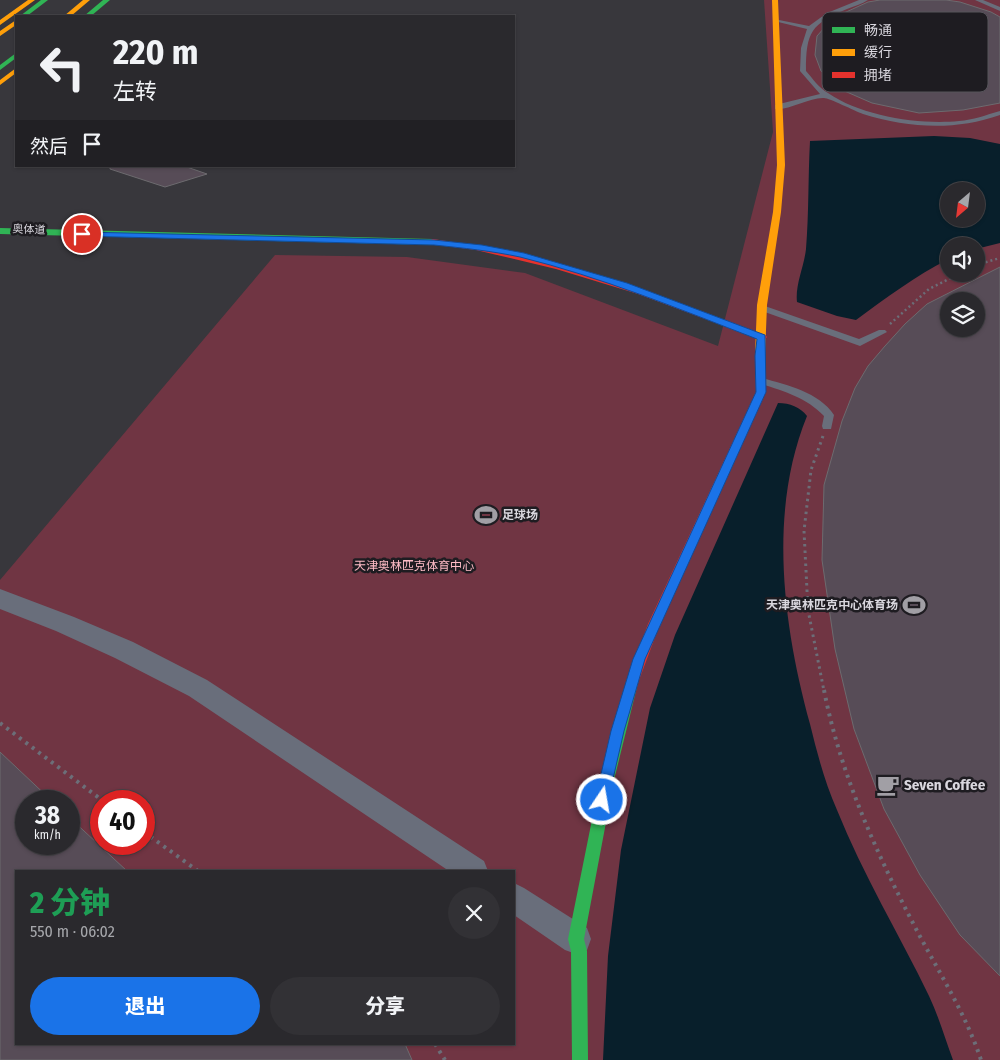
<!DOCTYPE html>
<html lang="zh">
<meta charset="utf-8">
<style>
body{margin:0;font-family:"Fira Sans Condensed","Noto Sans SC",sans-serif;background:#323135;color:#f1f3f6;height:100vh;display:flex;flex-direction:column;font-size:19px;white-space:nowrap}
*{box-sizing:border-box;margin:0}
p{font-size:16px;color:#a5a6aa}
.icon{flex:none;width:28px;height:28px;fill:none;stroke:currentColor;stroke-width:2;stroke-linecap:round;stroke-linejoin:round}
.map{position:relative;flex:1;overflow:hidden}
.sheet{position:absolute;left:15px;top:870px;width:500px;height:175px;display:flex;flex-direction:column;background:#2a292d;border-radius:0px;box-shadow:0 1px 4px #0004,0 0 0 1px #464549}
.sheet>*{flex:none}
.banner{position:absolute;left:15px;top:15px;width:500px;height:152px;border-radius:0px;box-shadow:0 1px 4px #0004,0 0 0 1px #464549;background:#2a292d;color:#f1f3f6;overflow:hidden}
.needle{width:32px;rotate:208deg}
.buttons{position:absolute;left:940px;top:182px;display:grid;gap:10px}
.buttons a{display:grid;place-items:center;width:45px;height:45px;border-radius:50%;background:#2a292d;box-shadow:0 1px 4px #0004,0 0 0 1px #464549;font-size:25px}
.speed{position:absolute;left:15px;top:790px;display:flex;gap:10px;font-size:25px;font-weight:700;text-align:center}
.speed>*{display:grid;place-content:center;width:65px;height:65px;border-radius:50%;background:#2a292d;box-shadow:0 1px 4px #0004,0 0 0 1px #464549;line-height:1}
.speed small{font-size:12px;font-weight:400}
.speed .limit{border:8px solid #d22;background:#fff;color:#111}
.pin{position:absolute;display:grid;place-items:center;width:42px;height:42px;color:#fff;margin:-21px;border:2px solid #fff;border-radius:50%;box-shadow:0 1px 5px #0007}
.me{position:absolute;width:55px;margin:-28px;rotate:12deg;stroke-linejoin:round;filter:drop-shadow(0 0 4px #0008)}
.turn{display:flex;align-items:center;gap:18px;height:105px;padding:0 15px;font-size:22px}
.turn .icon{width:65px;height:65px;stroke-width:2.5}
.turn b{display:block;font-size:35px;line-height:42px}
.then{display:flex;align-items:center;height:48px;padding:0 15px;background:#0003;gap:10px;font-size:19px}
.round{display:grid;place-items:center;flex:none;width:52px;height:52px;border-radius:26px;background:#323135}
.head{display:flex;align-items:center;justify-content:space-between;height:85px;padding:0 15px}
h1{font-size:30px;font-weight:800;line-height:38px;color:#1e9e55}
.button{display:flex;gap:10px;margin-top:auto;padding:10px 15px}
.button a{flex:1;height:58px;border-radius:30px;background:#1a73e8;color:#fff;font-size:20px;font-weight:800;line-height:58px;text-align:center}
.button a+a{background:#323135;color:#f1f3f6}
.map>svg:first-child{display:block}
.green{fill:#703543;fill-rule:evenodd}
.water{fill:#081f2b;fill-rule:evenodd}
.building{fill:#574c57;stroke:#6d6b6f;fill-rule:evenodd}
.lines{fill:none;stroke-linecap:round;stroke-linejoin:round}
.path-far2{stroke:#6c6e78;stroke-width:2.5;stroke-dasharray:2 3;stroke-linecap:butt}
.path-far1{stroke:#6c6e78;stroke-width:3;stroke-dasharray:2.5 4;stroke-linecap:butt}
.path{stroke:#6c6e78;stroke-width:4;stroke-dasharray:3 5;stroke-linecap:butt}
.lane{fill:#696e7b;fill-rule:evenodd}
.street{fill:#696e7b;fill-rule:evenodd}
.fast{fill:#30b455;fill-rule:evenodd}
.slow{fill:#ff9f0a;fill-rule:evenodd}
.jam{fill:#e5322d;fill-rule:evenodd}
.route{fill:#1a73e8;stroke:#114b97}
.labels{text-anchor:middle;stroke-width:5;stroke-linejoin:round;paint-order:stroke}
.far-street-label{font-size:11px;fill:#d9d7de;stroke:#1e1c21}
.poi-label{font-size:12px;font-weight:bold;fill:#d9d7de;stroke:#1e1c21;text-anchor:start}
.park-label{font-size:12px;fill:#ffbdc7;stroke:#1e1c21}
.near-poi-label{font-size:15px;font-weight:bold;fill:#d9d7de;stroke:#1e1c21;text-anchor:start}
.key{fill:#1e1c21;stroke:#56545a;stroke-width:1}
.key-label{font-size:14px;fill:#d9d7de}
</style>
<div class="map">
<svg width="1000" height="1060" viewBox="0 0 1000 1060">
<rect width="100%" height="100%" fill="#38373c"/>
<path class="green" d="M764 0H1000V1060H0V580L275 255 407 257 525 273 718 346 773 132ZM949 191H976V219H949ZM949 246H976V274H949ZM949 301H976V329H949ZM26 801H69V844H26ZM101 801H144V844H101ZM16 871H514V1044H16Z"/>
<path class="water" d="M934 136 970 138 1000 144V243L976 249V246H949V259C915 276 886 298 856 320L837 316 797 302C795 285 804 267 806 249 809 213 808 177 810 141ZM949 191H976V219H949Z
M778 403C790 403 800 407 807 416 768 512 783 625 810 724 817 753 825 783 837 810 863 875 899 934 929 996 939 1017 945 1039 953 1060H603L608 956 621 850 650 708 675 635Z"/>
<path class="building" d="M880 0H946L960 2 991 12 1000 17V103L963 110 919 113 872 103 840 89 821 71 815 55 817 36 833 18 868 2Z
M110 166H184L207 174 165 187 110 169Z
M1000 267V976L960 935 920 875 884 809 854 729 835 649 822 560 824 485 842 421 855 388 868 366 885 346 905 324 927 304ZM949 301H976V329H949Z
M0 752 52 801H26V844H69V817L127 871H16V1044H405L412 1060H0Z"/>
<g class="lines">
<path class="path-far2" d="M976 265 1000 258
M890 324 929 289 959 274"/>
<path class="path-far1" d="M823 436 811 470 804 531 808 610 824 691"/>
<path class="path" d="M824 690C840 773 876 852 915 927 938 971 966 1014 981 1060
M0 723 103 801
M144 832 198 871
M435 1044 445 1060"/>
<path class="lane" d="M859 0H868C862 4 854 6 847 9 811 24 806 32 806 71 813 79 819 88 828 93 861 116 919 125 959 121 973 120 986 115 1000 111V115C955 131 908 128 863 114 855 111 829 98 824 98 811 97 790 110 775 109V105L820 94 800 71 801 48 807 29 774 21V19L809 26 827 13Z
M975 0H983L1000 7V11Z
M762 305 859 339 879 330H885L887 332 860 346 759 310V306Z
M762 378C787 385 819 392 834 415L831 429H823L822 426 824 416C806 397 782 391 759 383L757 381 759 379Z"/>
<path class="street" d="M0 589 74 617 133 642 207 680 484 861 488 871H449L189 696 115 658 56 631 0 609Z
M514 883 524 888 587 928 591 939 587 950 576 954 565 950 514 915Z"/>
<path class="fast" d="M41 0H48L27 16H20Z
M103 0H110L91 16H84Z
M16 53V58L0 70V65Z
M0 228 433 239 437 242 433 245 0 234Z
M632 677 637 679 638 683 614 780 584 939 587 951 588 1060H572L571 951 568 939 600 780 626 683 627 679Z"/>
<path class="slow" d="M28 0H35L0 25V20Z
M83 0H90L71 16H64Z
M772 0H778L785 165 781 212 767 305 765 355 760 358 755 355 757 305 773 212 777 165Z
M16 20V25L0 36V31Z
M16 68V73L0 85V80Z"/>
<path class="jam" d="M433 239C551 256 655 294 765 335L767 337 765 339H759L638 294 556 269 476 250 430 244V240Z
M760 352 765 355 766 392 660 624 638 683 637 687 632 689 627 687 626 683 648 624 756 392 755 355Z"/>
</g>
<path class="route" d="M82 232 434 240 482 245 524 253 627 283 765 335 766 392 645 659 624 731 607 805 602 807 597 805 595 800 611 731 633 659 756 392 755 356 757 339C679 309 601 277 520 257 492 251 463 248 434 245L79 236V233Z"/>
<defs>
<symbol id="stadium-bare" viewBox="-9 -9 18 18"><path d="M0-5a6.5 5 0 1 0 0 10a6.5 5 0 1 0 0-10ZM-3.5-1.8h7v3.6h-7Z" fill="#a19fa5" stroke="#1e1c21" stroke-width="2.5" paint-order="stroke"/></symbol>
<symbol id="cafe-bare" viewBox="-9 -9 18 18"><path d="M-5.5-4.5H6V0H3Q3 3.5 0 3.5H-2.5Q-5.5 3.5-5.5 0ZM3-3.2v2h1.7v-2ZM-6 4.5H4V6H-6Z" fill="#a19fa5" stroke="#1e1c21" stroke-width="2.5" paint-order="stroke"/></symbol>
</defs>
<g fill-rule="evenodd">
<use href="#stadium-bare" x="470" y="499" width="32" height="32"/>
<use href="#stadium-bare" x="898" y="589" width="32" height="32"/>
<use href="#cafe-bare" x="872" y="769" width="32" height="32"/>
</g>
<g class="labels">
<g class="far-street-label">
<text transform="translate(29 229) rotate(3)" y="4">奥体道</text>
</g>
<g class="poi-label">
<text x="502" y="519">足球场</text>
<text x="898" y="609" text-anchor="end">天津奥林匹克中心体育场</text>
</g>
<g class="park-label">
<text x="414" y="570">天津奥林匹克体育中心</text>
</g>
<g class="near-poi-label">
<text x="904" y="790">Seven Coffee</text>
</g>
</g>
<rect x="822" y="12" width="166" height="80" rx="8" class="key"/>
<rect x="832" y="27" width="23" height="6" fill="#30b455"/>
<rect x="832" y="49" width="23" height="7" fill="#ff9f0a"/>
<rect x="832" y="72" width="23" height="6" fill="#e5322d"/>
<g class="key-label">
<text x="864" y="35">畅通</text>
<text x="864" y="57">缓行</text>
<text x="864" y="80">拥堵</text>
</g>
</svg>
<div class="buttons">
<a><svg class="needle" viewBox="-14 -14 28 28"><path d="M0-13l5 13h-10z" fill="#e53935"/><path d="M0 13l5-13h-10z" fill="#a5a6aa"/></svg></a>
<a><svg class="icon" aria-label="sound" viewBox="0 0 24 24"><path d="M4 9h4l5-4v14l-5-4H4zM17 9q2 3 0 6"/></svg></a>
<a><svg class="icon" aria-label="layers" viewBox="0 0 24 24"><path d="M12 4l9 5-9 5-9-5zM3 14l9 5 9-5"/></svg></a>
</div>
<div class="speed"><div>38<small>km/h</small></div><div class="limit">40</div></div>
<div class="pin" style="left:82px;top:234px;background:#d93025"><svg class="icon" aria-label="arrive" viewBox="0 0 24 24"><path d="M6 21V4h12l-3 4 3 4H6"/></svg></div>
<svg class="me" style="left:602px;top:800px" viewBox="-20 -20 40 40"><circle r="17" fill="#1a73e8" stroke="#fff" stroke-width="3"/><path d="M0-11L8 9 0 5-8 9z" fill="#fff"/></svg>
<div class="banner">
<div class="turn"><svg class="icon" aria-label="left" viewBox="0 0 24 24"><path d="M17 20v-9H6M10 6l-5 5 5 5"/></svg><div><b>220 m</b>左转</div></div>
<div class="then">然后<svg class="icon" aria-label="arrive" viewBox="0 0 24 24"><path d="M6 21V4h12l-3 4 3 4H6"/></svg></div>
</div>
<section class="sheet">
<div class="head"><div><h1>2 分钟</h1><p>550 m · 06:02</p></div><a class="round"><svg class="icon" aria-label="close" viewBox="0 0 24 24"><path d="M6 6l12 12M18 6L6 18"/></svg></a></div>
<div class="button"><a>退出</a><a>分享</a></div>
</section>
</div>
